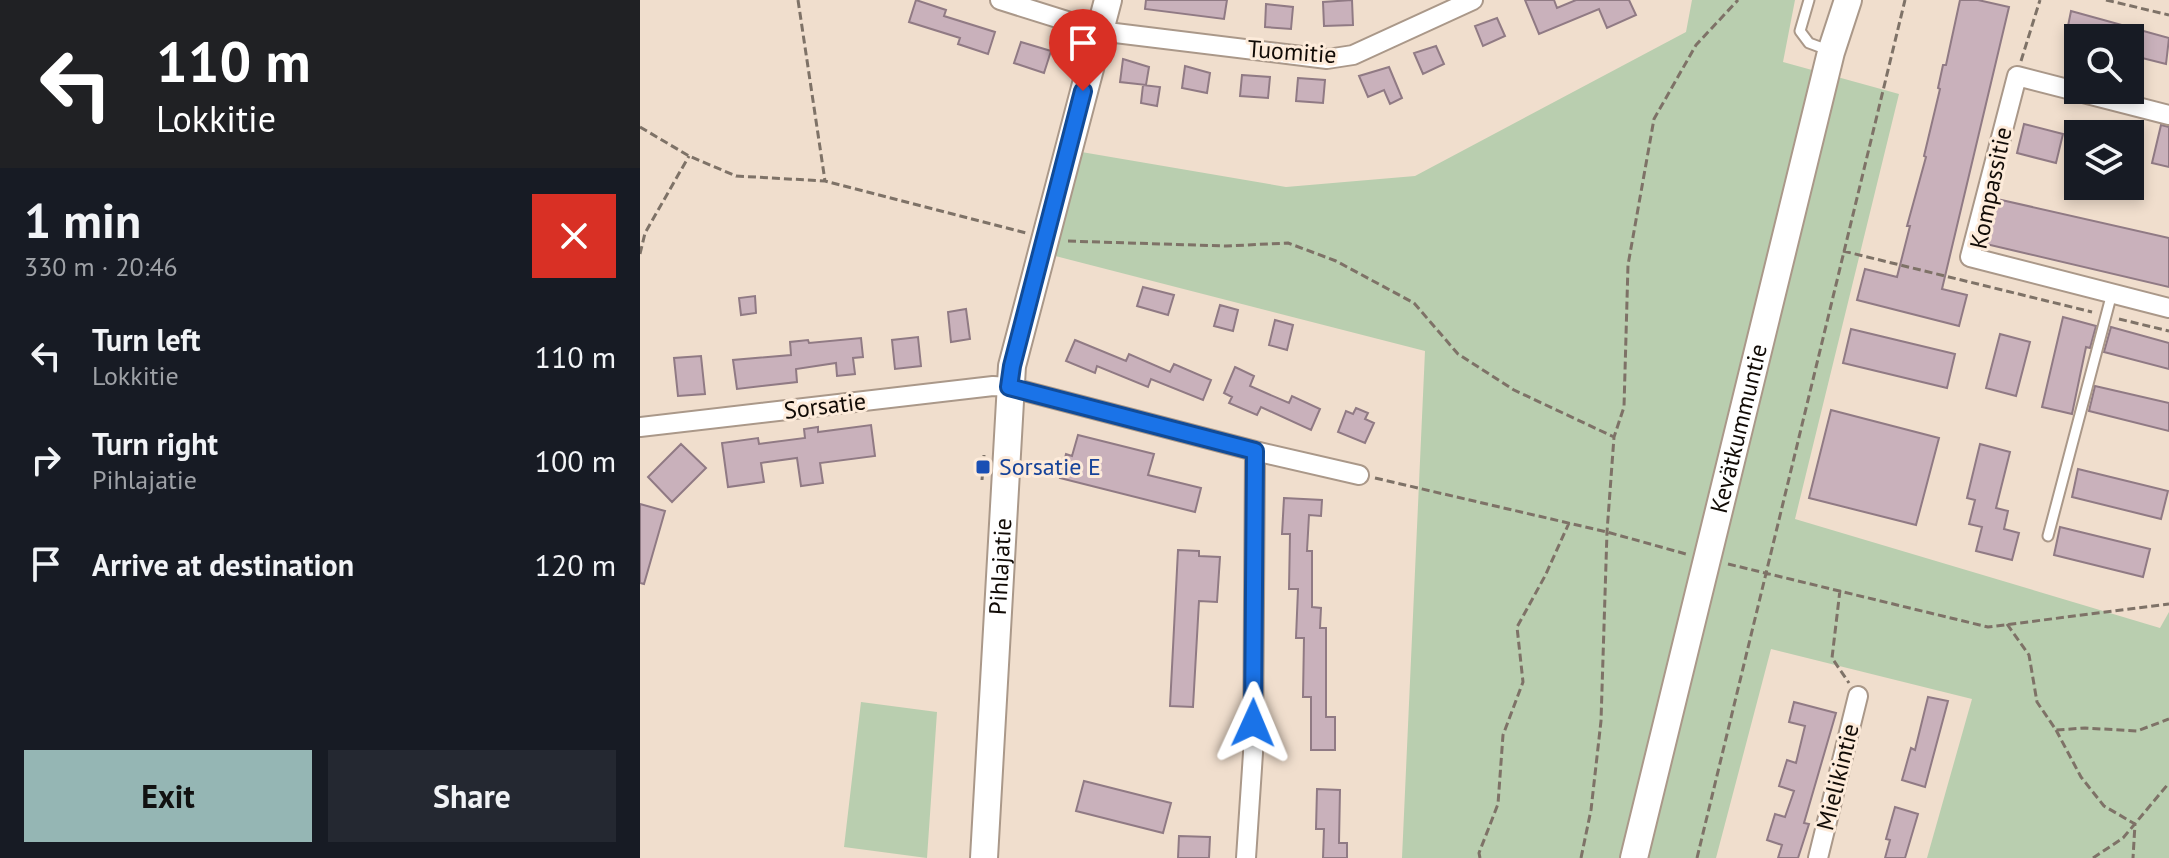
<!DOCTYPE html>
<meta charset="utf-8">
<style>
body{margin:0;font-family:"PT Sans",sans-serif;background:#242831;color:#f1f3f6;height:100vh;display:flex;flex-direction:column;font-size:30px;white-space:nowrap}
*{box-sizing:border-box;margin:0}
p{font-size:26px;color:#9ea1a6}
.icon{flex:none;width:44px;height:44px;fill:none;stroke:currentColor;stroke-width:2;stroke-linecap:round;stroke-linejoin:round}
.map{position:relative;flex:1;overflow:hidden}
.drawer{display:flex;flex-direction:column;background:#171b24;width:640px}
.drawer>*{flex:none}
.top-card{background:#202124;color:#fff;overflow:hidden}
.tools{position:absolute;left:1424px;top:24px;display:grid;gap:16px}
.tools a{display:grid;place-items:center;width:80px;height:80px;border-radius:0px;background:#171b24;box-shadow:0 4px 12px #0003;font-size:40px}
.pin{position:absolute;display:grid;place-items:center;width:68px;height:68px;color:#fff;margin:-82px -34px;border-radius:50% 50% 50% 0;rotate:-45deg;box-shadow:0 0 8px #0007}
.pin .icon{rotate:45deg}
.me{position:absolute;width:88px;margin:-44px;rotate:1deg;stroke-linejoin:round;filter:drop-shadow(0 0 6px #0008)}
.turn{display:flex;align-items:center;gap:28px;height:168px;padding:0 24px;font-size:36px}
.turn .icon{width:104px;height:104px;stroke-width:2.5}
.turn b{display:block;font-size:56px;line-height:68px}
.round{display:grid;place-items:center;flex:none;width:84px;height:84px;border-radius:0px;background:#242831}
.overview{display:flex;align-items:center;justify-content:space-between;height:136px;padding:0 24px}
h1{font-size:48px;font-weight:800;line-height:60px}
.primary-button{display:flex;gap:16px;margin-top:auto;padding:16px 24px}
.primary-button a{flex:1;height:92px;border-radius:0px;background:#95b6b4;color:#111;font-size:32px;font-weight:800;line-height:92px;text-align:center}
.primary-button a+a{background:#242831;color:#f1f3f6}
ul{padding:0;list-style:none}
li{display:flex;align-items:center;gap:24px;height:104px;padding:0 24px}
li div{flex:1}
li b{display:block;font-size:30px}
li em{font-style:normal}
main{display:flex;flex:1;min-height:0}
.map>svg:first-child{display:block}
.green{fill:#b9ceaf}
.building{fill:#c9b1bb;stroke:#907a84;stroke-width:2}
.lines{fill:none;stroke-linecap:round;stroke-linejoin:round}
.lane-casing{stroke:#aa9889;stroke-width:13}
.street-casing{stroke:#aa9889;stroke-width:22}
.secondary-casing{stroke:#aa9889;stroke-width:30}
.path{stroke:#7e7267;stroke-width:3;stroke-dasharray:8 4;stroke-linecap:butt}
.lane{stroke:#fff;stroke-width:9}
.street{stroke:#fff;stroke-width:18}
.secondary{stroke:#fff;stroke-width:26}
.route-casing{stroke:#114b97;stroke-width:20}
.route{stroke:#1a73e8;stroke-width:14}
.transit-dot{fill:#1a4fb4;stroke:#fdebda;stroke-width:3}
.labels{text-anchor:middle;stroke-width:6;stroke-linejoin:round;paint-order:stroke}
.street-label{font-size:24px;fill:#110b06;stroke:#fdebda}
.transit-label{font-size:24px;fill:#164399;stroke:#fdebda;text-anchor:start}
</style>
<main>
<section class="drawer">
<div class="top-card">
<div class="turn"><svg class="icon" aria-label="left" viewBox="0 0 24 24"><path d="M17 20v-9H6M10 6l-5 5 5 5"/></svg><div><b>110 m</b>Lokkitie</div></div>
</div>
<div class="overview"><div><h1>1 min</h1><p>330 m · 20:46</p></div><a class="round" style="background:#d93025;color:#fff"><svg class="icon" aria-label="close" viewBox="0 0 24 24"><path d="M6 6l12 12M18 6L6 18"/></svg></a></div>
<ul>
<li><svg class="icon" aria-label="left" viewBox="0 0 24 24"><path d="M17 20v-9H6M10 6l-5 5 5 5"/></svg><div><b>Turn left</b><p>Lokkitie</p></div><em>110 m</em></li>
<li><svg class="icon" aria-label="right" viewBox="0 0 24 24"><path d="M7 20v-9h11M14 6l5 5-5 5"/></svg><div><b>Turn right</b><p>Pihlajatie</p></div><em>100 m</em></li>
<li><svg class="icon" aria-label="arrive" viewBox="0 0 24 24"><path d="M6 21V4h12l-3 4 3 4H6"/></svg><div><b>Arrive at destination</b></div><em>120 m</em></li>
</ul>
<div class="primary-button"><a>Exit</a><a>Share</a></div>
</section>
<div class="map">
<svg width="1529" height="858" viewBox="0 0 1529 858">
<rect width="100%" height="100%" fill="#f0decd"/>
<path class="green" d="M1052 0H1155L1143 62 1259 94 1155 519 1520 628 1529 612V858H1287L1332 699 1131 649 1076 858H762L785 351 392 250 418 148 646 187 775 176 1046 32Z
M221 702 297 712 287 858 204 847Z"/>
<path class="building" d="M276 0 306 10 304 16 355 32 348 54 318 44 320 38 269 22Z
M506 0H587L584 19 505 9Z
M712 0 713 25 684 26 683 2Z
M885 0H914L917 8 936 0H989L996 15 967 28 959 9 899 34Z
M1320 0H1338L1369 7 1302 289 1327 295 1319 326 1217 300 1225 269 1257 277 1270 226H1267L1286 157 1284 156 1300 89 1298 88 1303 65H1306Z
M626 4 653 7 651 29 625 27Z
M1431 11 1529 38 1526 64 1490 55V38L1426 36Z
M857 18 865 36 843 46 835 26Z
M381 42 411 51 404 73 374 63Z
M796 46 804 64 783 74 774 53Z
M483 59 509 67 506 85 480 82Z
M545 66 570 73 567 93 542 88Z
M749 67 762 98 750 104 744 90 728 97 719 76Z
M602 75 630 77 628 98 600 96Z
M658 78 685 80 683 103 656 101Z
M503 85 520 87 517 106 501 103Z
M1384 124 1423 134 1416 163 1377 153Z
M1521 125 1529 127V167L1512 163Z
M1357 199 1529 238V287L1346 244Z
M503 287 534 295 528 315 497 306Z
M115 296 116 313 101 315 99 298Z
M580 305 598 310 593 331 574 326Z
M326 309 330 339 311 342 308 312Z
M1423 317 1456 326 1450 348 1446 347 1432 414 1402 407Z
M635 320 653 325 647 350 629 345Z
M1471 327 1529 343V369L1464 352Z
M1211 329 1315 354 1307 388 1203 363Z
M1360 334 1390 342 1376 396 1346 388Z
M278 337 281 366 255 369 252 340Z
M221 338 223 357 213 358 215 374 197 376 196 363 156 369 157 382 97 389 93 360 151 355 150 342 168 340 169 343Z
M435 340 486 361 489 354 530 372 534 364 571 380 563 400 511 379 508 387 457 366 455 373 426 361Z
M61 356 65 394 38 396 34 358Z
M595 367 614 376 610 386 649 403 652 396 680 409 671 430 621 407 617 415 589 403 592 397 584 393Z
M1455 386 1529 403V431L1449 411Z
M716 408 728 413 725 419 734 423 725 443 698 432 706 411 713 414Z
M1191 410 1299 438 1276 525 1169 498Z
M231 425 235 456 180 463 183 483 161 486 157 458 121 463 124 482 88 487 82 443 118 438 119 444 165 438 164 429 178 427V432Z
M438 435 514 454 508 475 561 488 555 512 420 478 426 454 432 456Z
M41 444 66 468 32 502 8 477Z
M1340 444 1370 452 1356 508 1368 511 1364 529 1379 533 1372 560 1336 551 1342 527 1329 524 1335 500 1327 498Z
M1438 469 1528 491 1521 519 1432 497Z
M644 498 682 500 681 516 669 515 667 551H672V607L681 608 680 628H686V717H695V750H671V697H663L664 638H656L658 589H649L650 534H642Z
M0 504 25 511 4 584 0 583Z
M1420 527 1510 549 1503 577 1414 555Z
M538 550 559 551V556L580 557 577 602 559 601 553 707 530 706Z
M1288 697 1308 701 1285 787 1262 780 1271 748 1275 750Z
M1154 702 1196 713 1164 823 1169 824 1158 858H1138L1142 845 1127 840 1135 814 1145 817 1154 791 1139 786 1147 760 1156 763 1165 726 1149 722Z
M444 781 531 803 523 833 436 811Z
M677 789 700 790 699 843H707V858H683L684 829H676Z
M1255 807 1278 814 1265 858H1245L1250 840 1246 839Z
M539 836 570 837 569 858H538Z"/>
<g class="lines">
<defs>
<path id="lane" d="M1169 0 1160 31 1169 43 1188 50
M1408 536 1472 293"/>
<path id="street" d="M360 0 459 31 687 59 713 55 833 0
M1529 115 1377 76 1330 257 1529 308
M0 427 353 386 369 387 615 451 719 475
M606 858 613 753 615 451
M1178 858 1218 696"/>
<g id="secondary">
<path id="s1" d="M344 858 372 366 468 0"/>
<path id="s2" d="M994 858 1191 52 1208 0"/>
</g>
</defs>
<use href="#lane" class="lane-casing"/>
<use href="#street" class="street-casing"/>
<use href="#secondary" class="secondary-casing"/>
<path class="path" d="M158 0 185 181
M1466 0 1529 15
M1381 61 1400 0
M0 127 49 156 96 176 185 181 386 233
M428 241 586 246 648 243 696 261 774 303 818 354 874 390 974 437
M1203 251 1452 312
M0 254 5 233 49 156
M1479 319 1529 331
M735 478 967 532 1046 554
M342 480 344 455
M1088 564 1348 627 1529 604
M1200 590 1192 658 1209 683
M1367 624 1389 655 1397 702 1416 730 1445 728 1497 731 1529 719
M1416 730 1441 777 1464 806 1495 824 1493 858
M840 858 839 853 858 804 863 735 883 682 877 627 905 576 929 523
M941 858 951 810 961 721 967 532 974 437 984 407 988 265 1014 119 1056 45 1098 0
M1057 858 1265 0
M1453 858 1483 838 1529 783"/>
<use href="#lane" class="lane"/>
<use href="#street" class="street"/>
<use href="#secondary" class="secondary"/>
</g>
<g class="lines">
<defs>
<path id="route" d="M443 91 372 366 369 387 615 451 613 723"/>
</defs>
<use href="#route" class="route-casing"/>
<use href="#route" class="route"/>
</g>
<rect class="transit-dot" x="335" y="459" width="16" height="16" rx="4"/>
<g class="labels">
<g class="street-label">
<text transform="translate(652 52) rotate(4)" y="8">Tuomitie</text>
<text transform="translate(1351 188) rotate(-78)" y="8">Kompassitie</text>
<text transform="translate(185 406) rotate(-7)" y="8">Sorsatie</text>
<text dy="8" stroke="none"><textPath href="#s2" startOffset="442">Kevätkummuntie</textPath></text>
<text dy="8" stroke="none"><textPath href="#s1" startOffset="292">Pihlajatie</textPath></text>
<text transform="translate(1198 777) rotate(-76)" y="8">Mielikintie</text>
</g>
<g class="transit-label">
<text x="359" y="475">Sorsatie E</text>
</g>
</g>
</svg>
<div class="tools">
<a><svg class="icon" aria-label="search" viewBox="0 0 24 24"><circle cx="10" cy="10" r="6"/><path d="M15 15l6 6"/></svg></a>
<a><svg class="icon" aria-label="layers" viewBox="0 0 24 24"><path d="M12 4l9 5-9 5-9-5zM3 14l9 5 9-5"/></svg></a>
</div>
<div class="pin" style="left:443px;top:91px;background:#d93025"><svg class="icon" aria-label="arrive" viewBox="0 0 24 24"><path d="M6 21V4h12l-3 4 3 4H6"/></svg></div>
<svg class="me" style="left:613px;top:723px" viewBox="-20 -20 40 40"><path d="M0-17L14 15 0 8-14 15z" fill="#1a73e8" stroke="#fff" stroke-width="4"/></svg>
</div>
</main>
